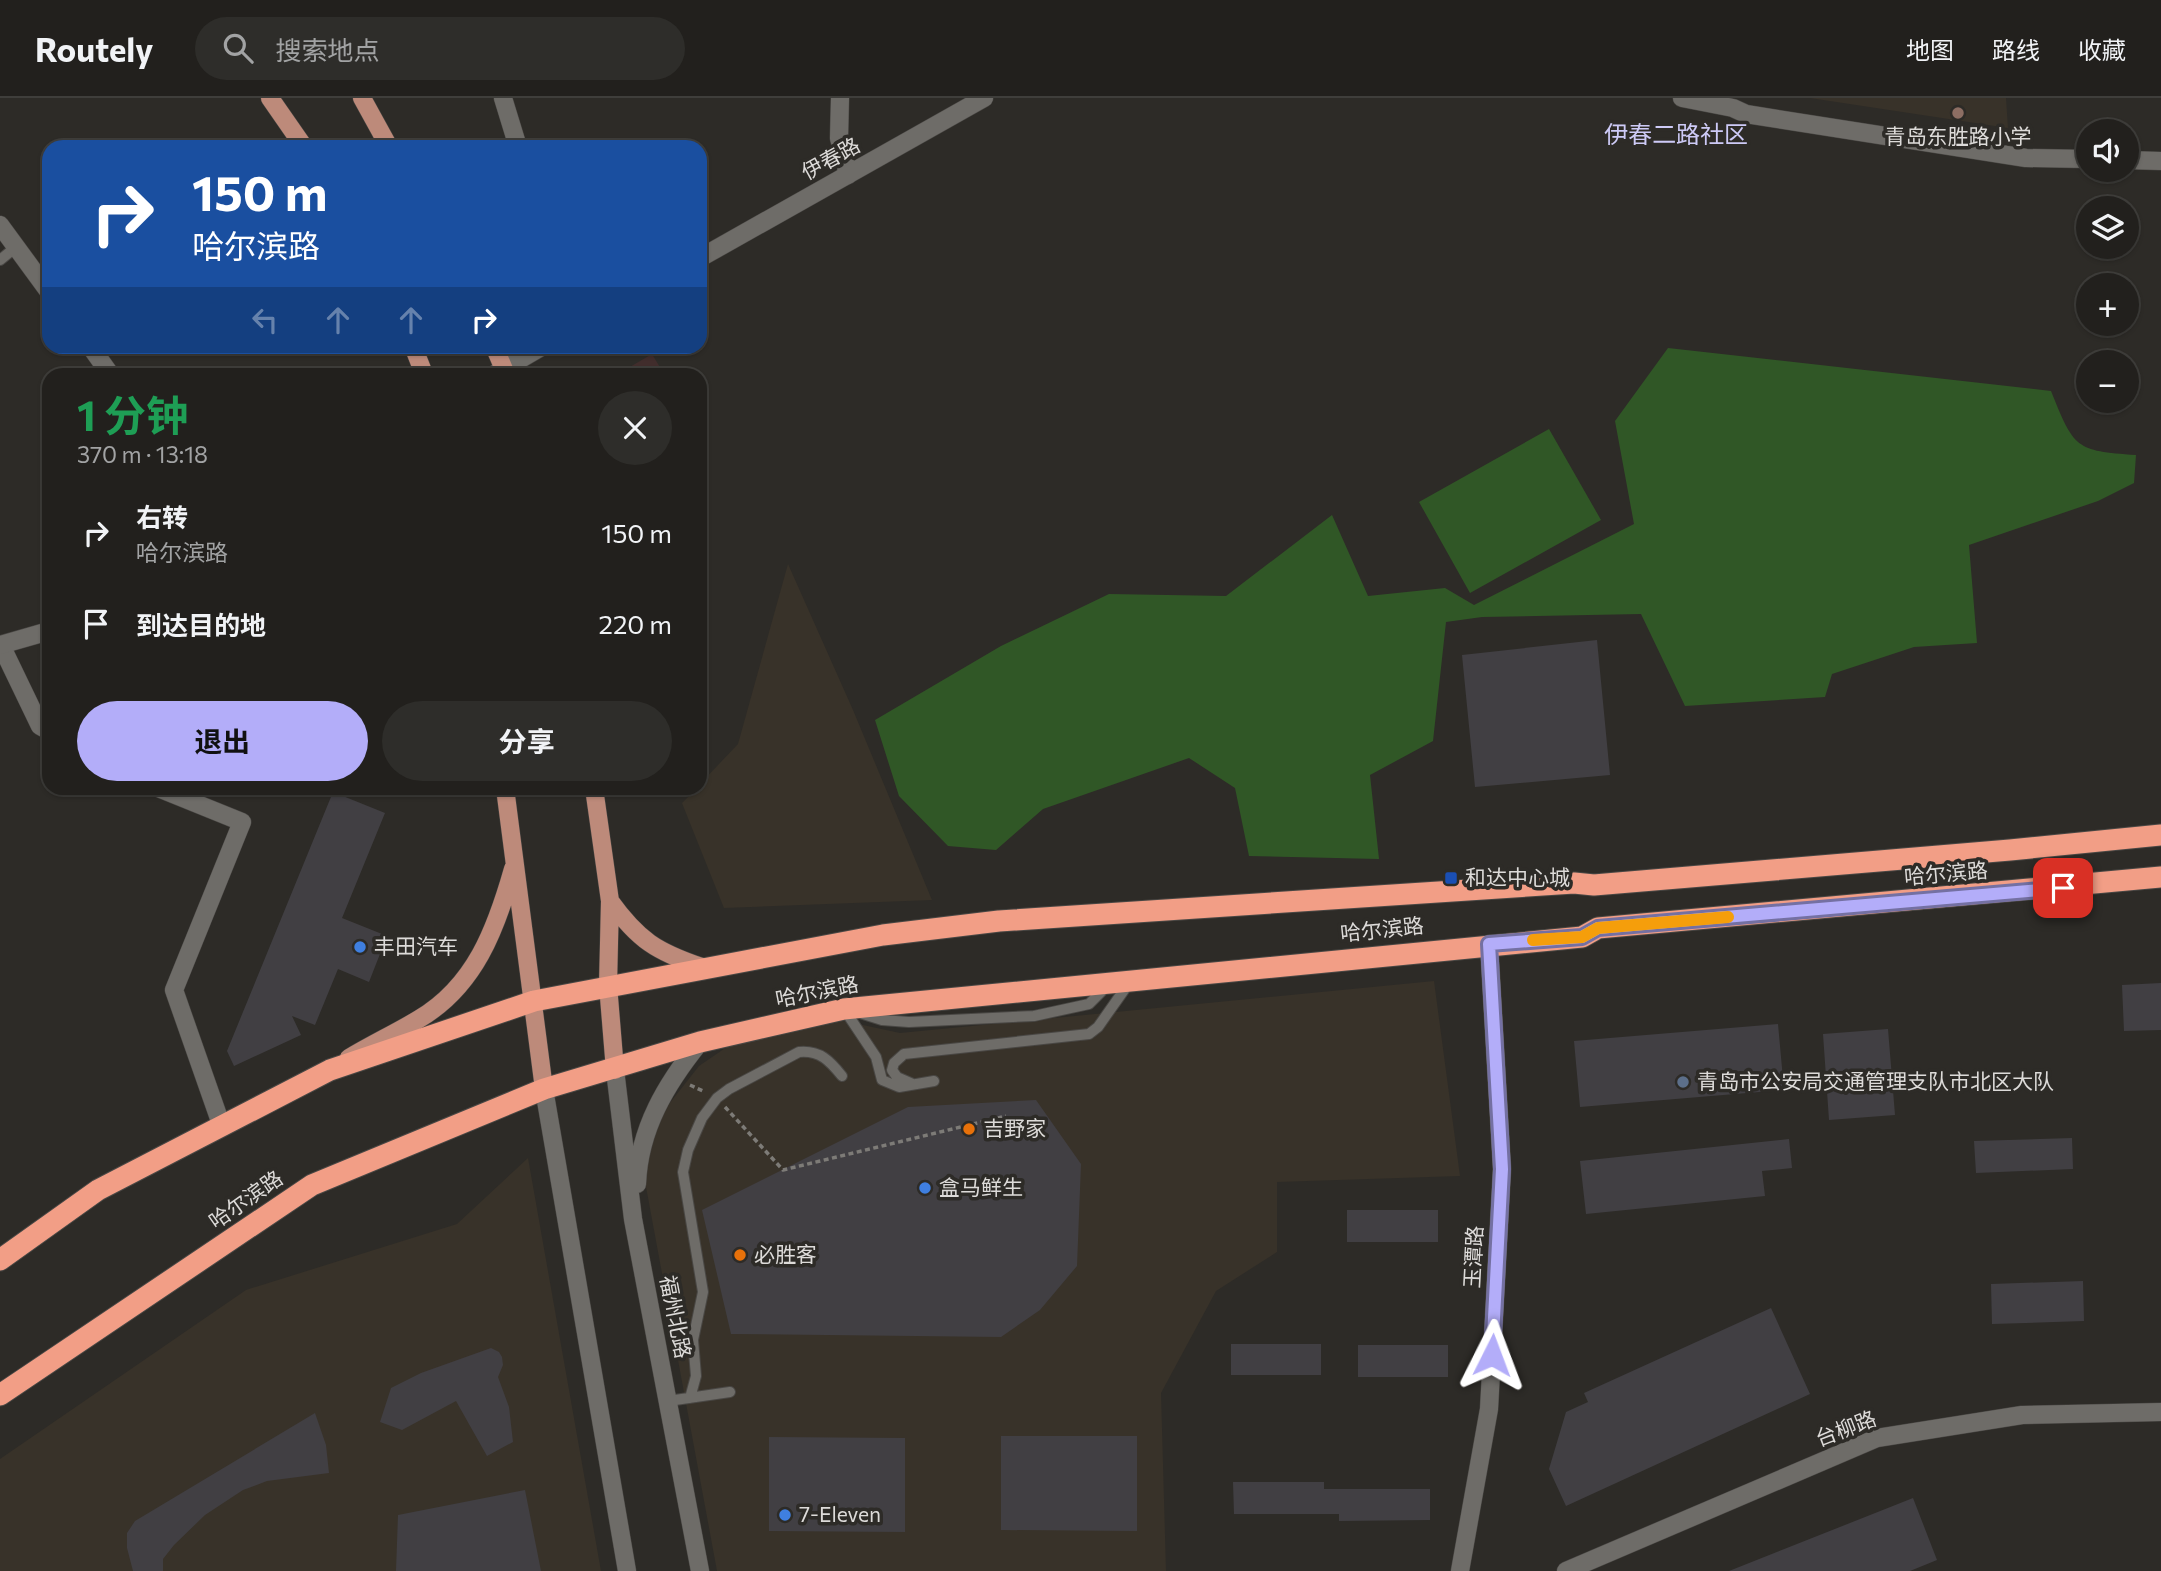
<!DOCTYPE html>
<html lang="zh">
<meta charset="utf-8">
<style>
body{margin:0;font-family:Commissioner,"Noto Sans SC",sans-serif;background:#2e2d2a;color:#f1f3f6;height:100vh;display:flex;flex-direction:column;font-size:26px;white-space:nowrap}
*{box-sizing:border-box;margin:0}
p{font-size:23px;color:#a2a3a4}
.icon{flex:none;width:38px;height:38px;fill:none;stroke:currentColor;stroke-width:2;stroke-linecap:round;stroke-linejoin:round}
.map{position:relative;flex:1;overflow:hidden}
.sheet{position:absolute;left:42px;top:270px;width:665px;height:427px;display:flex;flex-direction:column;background:#22201d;border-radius:21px;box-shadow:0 2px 5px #0004,0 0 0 2px #3f3e3b}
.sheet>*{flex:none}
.hud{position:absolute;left:42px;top:42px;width:665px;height:214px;border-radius:21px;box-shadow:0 2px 5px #0004,0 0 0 2px #3f3e3b;background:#1a4fa0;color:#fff;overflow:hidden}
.fabs{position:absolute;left:2076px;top:21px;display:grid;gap:14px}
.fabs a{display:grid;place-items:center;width:63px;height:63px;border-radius:50%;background:#22201d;box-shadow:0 2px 5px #0004,0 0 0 2px #3f3e3b;font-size:35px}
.pin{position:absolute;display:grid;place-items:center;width:60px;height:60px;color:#fff;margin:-30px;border-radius:14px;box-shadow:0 4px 10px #0006}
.me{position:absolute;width:77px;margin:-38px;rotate:3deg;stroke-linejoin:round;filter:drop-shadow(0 0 5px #0008)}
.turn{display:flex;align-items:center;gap:24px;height:147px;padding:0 35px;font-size:32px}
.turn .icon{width:91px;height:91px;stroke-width:2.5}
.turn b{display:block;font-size:49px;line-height:60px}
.lanes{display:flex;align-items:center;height:66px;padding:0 35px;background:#0003;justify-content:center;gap:35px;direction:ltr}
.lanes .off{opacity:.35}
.round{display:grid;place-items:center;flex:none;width:74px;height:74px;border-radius:37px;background:#2e2d2a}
.overview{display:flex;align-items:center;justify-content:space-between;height:119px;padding:0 35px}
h1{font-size:42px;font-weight:700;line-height:52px;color:#1e9e55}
.cta{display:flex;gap:14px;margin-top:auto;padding:14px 35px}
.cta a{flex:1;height:80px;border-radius:42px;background:#b3adf9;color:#111;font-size:28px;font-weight:700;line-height:80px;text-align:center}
.cta a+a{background:#2e2d2a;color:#f1f3f6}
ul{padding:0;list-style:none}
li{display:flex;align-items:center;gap:21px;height:91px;padding:0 35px}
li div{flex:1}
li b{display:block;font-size:26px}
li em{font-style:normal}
header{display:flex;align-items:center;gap:42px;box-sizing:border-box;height:98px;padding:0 35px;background:#22201d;border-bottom:2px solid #3f3e3b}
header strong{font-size:33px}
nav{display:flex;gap:38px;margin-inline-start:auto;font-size:24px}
.search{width:490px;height:63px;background:#2e2d2a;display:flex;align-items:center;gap:18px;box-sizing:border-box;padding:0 24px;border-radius:38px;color:#a2a3a4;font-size:26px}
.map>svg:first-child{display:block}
.built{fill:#383229}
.medical{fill:#412d2c}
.green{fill:#305726}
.building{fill:#413f43}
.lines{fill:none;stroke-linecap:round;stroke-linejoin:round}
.lane-casing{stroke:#494744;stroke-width:12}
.street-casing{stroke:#494744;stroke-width:19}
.secondary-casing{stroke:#494744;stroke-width:19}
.primary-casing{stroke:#494744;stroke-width:19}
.highway-casing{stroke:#494744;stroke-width:23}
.path{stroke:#7d7b77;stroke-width:3.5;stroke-dasharray:5 3.5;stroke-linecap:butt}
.lane{stroke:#6e6c68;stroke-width:10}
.street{stroke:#6e6c68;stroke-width:18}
.secondary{stroke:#6e6c68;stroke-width:18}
.primary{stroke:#bd8a7a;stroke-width:18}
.highway{stroke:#f29e86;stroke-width:21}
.route-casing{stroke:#7470a2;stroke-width:18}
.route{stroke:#b3adf9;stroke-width:12}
.slow{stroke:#f59e0b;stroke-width:12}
.education-dot{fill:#8d6e63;stroke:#2d2b27;stroke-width:2.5}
.transit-dot{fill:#1a4fb4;stroke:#2d2b27;stroke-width:2.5}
.shop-dot{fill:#3f7fe0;stroke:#2d2b27;stroke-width:2.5}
.service-dot{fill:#5c6f8a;stroke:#2d2b27;stroke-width:2.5}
.food-dot{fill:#e8710a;stroke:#2d2b27;stroke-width:2.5}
.labels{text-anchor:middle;stroke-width:7;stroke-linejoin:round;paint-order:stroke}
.poi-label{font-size:21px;fill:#dddbd9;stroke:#2d2b27;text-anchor:start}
.street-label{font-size:21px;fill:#dddbd9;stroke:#2d2b27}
.quarter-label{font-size:24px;fill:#cdcaf6;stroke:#2d2b27}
</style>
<header>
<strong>Routely</strong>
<div class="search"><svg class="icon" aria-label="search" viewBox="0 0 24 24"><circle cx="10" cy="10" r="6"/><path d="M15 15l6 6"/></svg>搜索地点</div>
<nav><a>地图</a><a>路线</a><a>收藏</a></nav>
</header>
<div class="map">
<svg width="2161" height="1473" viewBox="0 0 2161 1473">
<rect width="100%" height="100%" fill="#2d2b27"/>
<path class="built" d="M1810 0H2006L2008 30Z
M788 466 853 612 932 802 724 810 682 705 697 690H700V686L738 646Z
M1434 883 1460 1078 1277 1084V1154L1216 1193 1161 1295 1166 1473H717L644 1078 658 1020 699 968 737 942 826 919 900 935Z
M528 1060 601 1473H0V1361L246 1192 457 1126Z"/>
<path class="medical" d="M652 256 664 276H618Z"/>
<path class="green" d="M1668 250 2051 293C2074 350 2075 353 2136 357L2134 385 2098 403 1969 447 1977 545 1914 549 1832 576 1825 599 1685 608 1641 516 1482 519 1446 524 1433 643 1370 677 1379 761 1249 758 1235 690 1189 660 1043 711 996 752 948 748 899 698 875 622 1001 548 1109 496 1226 498 1332 417 1368 498 1445 490 1474 507 1634 426 1615 323Z
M1549 331 1601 422 1470 495 1419 404Z"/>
<path class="building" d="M1597 542 1610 677 1475 689 1462 557Z
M333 694 385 715 342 820 387 838 369 884 338 871 315 927 292 918 301 937 234 968 227 953Z
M2161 885V932L2124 933 2122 887Z
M1778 926 1784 992 1580 1009 1574 943Z
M1888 931 1895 1017 1829 1022 1823 936Z
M1036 1002 1081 1066 1077 1168 1040 1212 1001 1239 731 1236 702 1112 908 1009Z
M2072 1040 2073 1071 1976 1075 1974 1043Z
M1789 1041 1792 1070 1762 1073 1765 1098 1586 1116 1580 1063Z
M1347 1112H1438V1144H1347Z
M2083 1183 2084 1223 1992 1226 1991 1186Z
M1771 1210 1810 1296 1566 1408 1549 1371 1566 1314 1588 1304 1584 1295Z
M1231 1246H1321V1277H1231Z
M1358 1247H1448V1279H1358Z
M491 1250 499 1254 502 1259 503 1267 498 1279 509 1309 513 1344 487 1358 456 1303 402 1332 380 1324 391 1290 421 1275Z
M315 1315 326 1347 329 1375 267 1383 243 1392 205 1417 174 1447 163 1461V1473H133L127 1450V1435L135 1423Z
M1001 1338H1137V1433L1001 1432Z
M769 1339 905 1340V1434L769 1433Z
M1233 1384H1324V1391H1430V1422L1339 1423V1416H1234Z
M525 1392 541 1473H396L398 1417Z
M1913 1400 1937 1462 1910 1473H1729Z"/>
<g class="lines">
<defs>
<path id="lane" d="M0 162 16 149
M844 911 876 959 882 982 899 989 934 983
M860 915 882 922 909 924 1034 918 1089 906 1109 886
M913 986 897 979 892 972 894 965 904 956 1089 936 1098 929 1129 885
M690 1300 696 1278 693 1242 703 1194 683 1074 688 1052 702 1020 717 1000 729 991 799 954C820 952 830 963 842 978
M668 1303 730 1294"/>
<path id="street" d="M503 0 518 49
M840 0 839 40 848 77
M1682 0 1733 10 1746 16 2026 60 2088 61
M2126 62 2161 63
M0 127 49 194
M90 248 110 276
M1 547 40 628 49 633
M158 690 242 724 174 892 221 1026"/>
<path id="secondary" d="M700 160 984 0
M495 276 543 248
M0 547 49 533
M615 972 633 1121 700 1473
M544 991 627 1473
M637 1086C639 1031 666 986 700 944
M1460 1473 1489 1311 1502 1071 1489 846
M1566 1473 1877 1340 2022 1317 2161 1314"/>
<path id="primary" d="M270 0 304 49
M362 0 389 49
M413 248 424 276
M494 248 506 276
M505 690 544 991
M594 690 610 803 608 887 615 972
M610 803C638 842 657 854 702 869
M349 960C372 946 396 935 419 921 475 888 496 831 513 771"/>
<path id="highway" d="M0 1162 98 1092 330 972 534 903 883 837 999 823 1574 785 1594 787 2010 752 2161 737
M0 1297 312 1087 544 991 700 944 844 911 1582 839 1598 830 2161 779"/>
</defs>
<use href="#lane" class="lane-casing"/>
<use href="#street" class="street-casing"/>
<use href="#secondary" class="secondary-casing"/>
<use href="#primary" class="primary-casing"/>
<use href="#highway" class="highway-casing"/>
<path class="path" d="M690 987 705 994
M725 1009 783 1072 1006 1018"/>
<use href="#lane" class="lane"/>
<use href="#street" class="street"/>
<use href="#secondary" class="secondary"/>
<use href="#primary" class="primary"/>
<use href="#highway" class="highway"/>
</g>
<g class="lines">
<defs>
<path id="route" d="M1492 1257 1502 1071 1489 846 1582 839 1598 830 2063 790"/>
</defs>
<use href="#route" class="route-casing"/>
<use href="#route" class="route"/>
<path class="slow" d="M1533 842 1582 839 1598 830 1728 819"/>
</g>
<circle class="education-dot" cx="1958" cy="15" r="7"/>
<rect class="transit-dot" x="1444" y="773" width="14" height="14" rx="3.5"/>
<g class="shop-dot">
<circle cx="360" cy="849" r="7"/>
<circle cx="925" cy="1090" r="7"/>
<circle cx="785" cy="1417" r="7"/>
</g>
<circle class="service-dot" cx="1683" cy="984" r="7"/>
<g class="food-dot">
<circle cx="969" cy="1031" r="7"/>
<circle cx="740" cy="1157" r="7"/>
</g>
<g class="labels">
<g class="poi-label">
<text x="1958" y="46" text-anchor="middle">青岛东胜路小学</text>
<text x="1465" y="787">和达中心城</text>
<text x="374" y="856">丰田汽车</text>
<text x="1697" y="991">青岛市公安局交通管理支队市北区大队</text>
<text x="983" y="1038">吉野家</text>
<text x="939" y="1097">盒马鲜生</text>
<text x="754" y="1164">必胜客</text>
<text x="799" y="1424">7-Eleven</text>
</g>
<g class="street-label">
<text transform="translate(831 61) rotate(-29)" y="7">伊春路</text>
<text transform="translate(1946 776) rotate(-5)" y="7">哈尔滨路</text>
<text transform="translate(1382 832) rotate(-6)" y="7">哈尔滨路</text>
<text transform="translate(817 894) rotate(-11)" y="7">哈尔滨路</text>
<text transform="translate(246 1102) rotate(-35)" y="7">哈尔滨路</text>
<text transform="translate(1474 1159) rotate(-87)" y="7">玉潭路</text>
<text transform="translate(675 1219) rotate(79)" y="7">福州北路</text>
<text transform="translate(1846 1331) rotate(-21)" y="7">台柳路</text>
</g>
<g class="quarter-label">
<text x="1676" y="45">伊春二路社区</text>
</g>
</g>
</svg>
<div class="fabs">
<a><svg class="icon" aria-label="sound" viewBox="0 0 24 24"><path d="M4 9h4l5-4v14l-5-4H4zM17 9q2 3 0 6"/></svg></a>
<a><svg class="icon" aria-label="layers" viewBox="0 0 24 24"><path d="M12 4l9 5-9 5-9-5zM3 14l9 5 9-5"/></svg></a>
<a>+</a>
<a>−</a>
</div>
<div class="pin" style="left:2063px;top:790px;background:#d93025"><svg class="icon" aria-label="arrive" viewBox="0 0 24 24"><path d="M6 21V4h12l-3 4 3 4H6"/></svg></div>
<svg class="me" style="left:1492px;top:1257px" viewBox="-20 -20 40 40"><path d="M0-17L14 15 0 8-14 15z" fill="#b3adf9" stroke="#fff" stroke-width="4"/></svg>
<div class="hud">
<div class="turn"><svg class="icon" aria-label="right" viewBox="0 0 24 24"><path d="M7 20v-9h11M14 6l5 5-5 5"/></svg><div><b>150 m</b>哈尔滨路</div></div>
<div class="lanes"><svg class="icon off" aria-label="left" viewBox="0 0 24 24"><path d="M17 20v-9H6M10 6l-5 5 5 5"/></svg><svg class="icon off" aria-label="ahead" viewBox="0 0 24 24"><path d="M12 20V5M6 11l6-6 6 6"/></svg><svg class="icon off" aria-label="ahead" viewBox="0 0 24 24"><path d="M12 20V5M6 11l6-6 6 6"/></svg><svg class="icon" aria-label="right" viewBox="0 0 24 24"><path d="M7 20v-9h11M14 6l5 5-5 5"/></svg></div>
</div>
<section class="sheet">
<div class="overview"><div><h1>1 分钟</h1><p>370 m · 13:18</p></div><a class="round"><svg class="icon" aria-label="close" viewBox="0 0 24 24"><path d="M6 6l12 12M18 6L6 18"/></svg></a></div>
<ul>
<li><svg class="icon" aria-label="right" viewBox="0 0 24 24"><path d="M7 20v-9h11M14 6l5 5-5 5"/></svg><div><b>右转</b><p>哈尔滨路</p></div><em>150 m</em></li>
<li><svg class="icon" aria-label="arrive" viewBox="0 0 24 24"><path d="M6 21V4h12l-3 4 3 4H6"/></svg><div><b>到达目的地</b></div><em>220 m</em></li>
</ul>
<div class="cta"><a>退出</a><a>分享</a></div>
</section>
</div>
